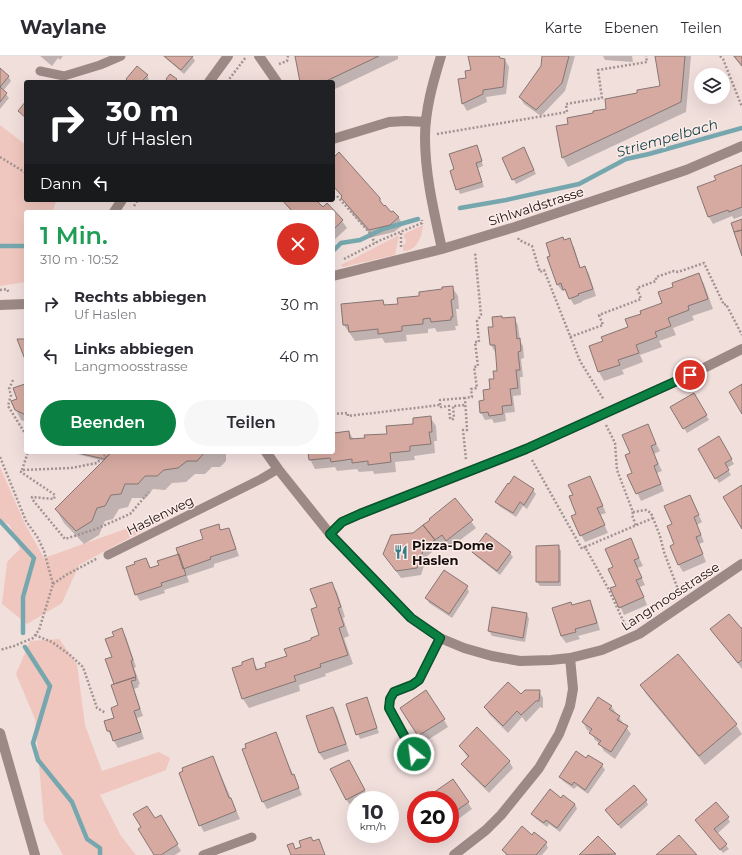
<!DOCTYPE html>
<html lang="de">
<meta charset="utf-8">
<style>
body{margin:0;font-family:Montserrat,sans-serif;background:#f7f7f7;color:#2b2b33;height:100vh;display:flex;flex-direction:column;font-size:15px;white-space:nowrap}
*{box-sizing:border-box;margin:0}
p{font-size:13px;color:#7c7c81}
.icon{flex:none;width:22px;height:22px;fill:none;stroke:currentColor;stroke-width:2;stroke-linecap:round;stroke-linejoin:round}
.map{position:relative;flex:1;overflow:hidden}
.details{position:absolute;left:24px;top:154px;width:311px;height:244px;display:flex;flex-direction:column;background:#fff;border-radius:4px;box-shadow:0 4px 16px #0002}
.details>*{flex:none}
.top-card{position:absolute;left:24px;top:24px;width:311px;height:122px;border-radius:4px;box-shadow:0 4px 16px #0002;background:#202124;color:#fff;overflow:hidden}
.controls{position:absolute;left:694px;top:12px;display:grid;gap:8px}
.controls a{display:grid;place-items:center;width:36px;height:36px;border-radius:50%;background:#fff;box-shadow:0 4px 16px #0002;font-size:20px}
.speed{position:absolute;left:347px;top:735px;display:flex;gap:8px;font-size:20px;font-weight:700;text-align:center}
.speed>*{display:grid;place-content:center;width:52px;height:52px;border-radius:50%;background:#fff;box-shadow:0 4px 16px #0002;line-height:1}
.speed small{font-size:10px;font-weight:400}
.speed .limit{border:6px solid #d22;background:#fff;color:#111}
.pin{position:absolute;display:grid;place-items:center;width:34px;height:34px;color:#fff;margin:-17px;border:2px solid #fff;border-radius:50%;box-shadow:0 1px 4px #0007}
.me{position:absolute;width:44px;margin:-22px;rotate:331deg;stroke-linejoin:round;filter:drop-shadow(0 0 3px #0008)}
.turn{display:flex;align-items:center;gap:14px;height:84px;padding:0 16px;font-size:18px}
.turn .icon{width:52px;height:52px;stroke-width:2.5}
.turn b{display:block;font-size:28px;line-height:34px}
.then{display:flex;align-items:center;height:38px;padding:0 16px;background:#0003;gap:8px;font-size:15px}
.round{display:grid;place-items:center;flex:none;width:42px;height:42px;border-radius:21px;background:#f7f7f7}
.headline{display:flex;align-items:center;justify-content:space-between;height:68px;padding:0 16px}
h1{font-size:24px;font-weight:600;line-height:30px;color:#1e9e55}
.action{display:flex;gap:8px;margin-top:auto;padding:8px 16px}
.action a{flex:1;height:46px;border-radius:24px;background:#0b8043;color:#fff;font-size:16px;font-weight:600;line-height:46px;text-align:center}
.action a+a{background:#f7f7f7;color:#2b2b33}
ul{padding:0;list-style:none}
li{display:flex;align-items:center;gap:12px;height:52px;padding:0 16px}
li div{flex:1}
li b{display:block;font-size:15px}
li em{font-style:normal}
header{display:flex;align-items:center;gap:24px;box-sizing:border-box;height:56px;padding:0 20px;background:#fff;border-bottom:1px solid #e1e1e2}
header strong{font-size:19px}
nav{display:flex;gap:22px;margin-inline-start:auto;font-size:14px}
.map>svg:first-child{display:block}
.green{fill:#f0c7be}
.shadow{fill:#0003}
.lines{fill:none;stroke-linecap:round;stroke-linejoin:round}
.stream{stroke:#76a7ae;stroke-width:4.5}
.building{fill:#d6aaa1;stroke:#867673}
.path{stroke:#a19391;stroke-width:2.5;stroke-dasharray:2 2;stroke-linecap:butt}
.lane{stroke:#9c8985;stroke-width:9}
.street{stroke:#9c8985;stroke-width:10}
.route-casing{stroke:#07532c;stroke-width:10}
.route{stroke:#0b8043;stroke-width:7}
.labels{text-anchor:middle;stroke-width:3;stroke-linejoin:round;paint-order:stroke}
.street-label{font-size:13px;fill:#150f0e;stroke:#feece9}
.poi-label{font-size:13px;font-weight:bold;fill:#150f0e;stroke:#feece9;text-anchor:start}
.water-label{font-size:14px;font-style:italic;fill:#0f3e44;stroke:#feece9}
</style>
<header>
<strong>Waylane</strong>
<nav><a>Karte</a><a>Ebenen</a><a>Teilen</a></nav>
</header>
<div class="map">
<svg width="742" height="799" viewBox="0 0 742 799">
<rect width="100%" height="100%" fill="#f1dfdc"/>
<path class="green" d="M0 69 26 89V144H56L53 156H26V226L0 230Z
M423 169C422 181 417 195 403 195V188H405L406 184 404 182V178Z
M399 179 395 199 343 211 341 209Z
M0 411 25 468 44 502 187 451 79 509 62 547 27 568 2 548 7 506 20 493 9 468 0 466Z
M59 583 77 608 85 669 102 715 159 696 170 702 166 714 100 739 121 780 136 799H63L44 765 35 663 16 618 30 585Z"/>
<path class="shadow" d="M40 0H63L60 4 58 2 52 10Z
M163 0H192L195 5 184 18Z
M302 0H398V3L333 34V26H302Z
M469 0H498L500 3 505 4 509 11 506 38 486 41 487 46 467 55 463 48 459 24 467 22 472 15Z
M543 0H575L565 35 541 60 524 48 520 41 542 10Z
M603 0H632L633 6 605 4Z
M656 0H691L686 56 568 111 563 102 569 68 608 53 639 38 661 30Z
M733 0H742V11Z
M0 14 8 20 11 25 3 35 9 42 0 53Z
M147 19 149 24 148 26H128Z
M479 95 483 110 478 112 484 131 460 138 451 115Z
M526 97 536 118 516 128 503 102Z
M333 103 379 143 384 151 391 157 393 156 399 162 403 169 394 176 373 181 353 159 334 129H335L333 126Z
M742 111V160L734 163 732 160 713 168 709 161 717 125Z
M282 144H315L323 153 327 148 342 165 347 172 333 185V156H292Z
M569 184 574 191 581 213 585 211 589 218 596 240 582 245V246L574 249 565 234 562 235 557 228Z
M699 219 704 228 713 253 692 260 694 264 673 272 676 279 659 285 662 291 640 299 643 306 622 314 624 318 604 325 599 316 590 291 604 286 630 272 642 258 663 248 674 232Z
M452 231 458 240 459 253H456L458 270H455L456 274 437 276 435 272 428 273V277L406 279 407 285 385 287 382 282 355 285 344 269 383 245 385 250 399 248Z
M502 261 503 263 514 262 518 269 520 285 523 290 524 302 521 303 523 321H520L521 339 513 340 515 356 505 357 506 365 494 367 492 363 485 364 481 357 498 316 496 296H495L491 289 494 272Z
M26 328V366L21 364 16 354 18 343Z
M694 339 709 364 687 377 672 352Z
M430 361 436 370 437 385H434L435 397 414 400 415 404 395 406 396 416 374 418 373 415 359 416 357 413 337 415 335 411 315 413 310 403 309 396H333V376L335 377 349 376 354 384 388 379 415 369Z
M647 370 660 395 654 398 662 415 657 417 664 435 641 445 629 419 633 417 631 397Z
M719 382 734 408 727 412 731 419 719 427 699 393Z
M69 396 112 397 113 396H226V405L220 411H212L205 418H195L186 426 172 427 165 434 153 433 146 442H132L128 451 119 453 113 463 105 465 99 479 84 488 64 467 56 453 104 405Z
M590 421 606 457 600 459 608 477 585 486 581 479 574 439Z
M533 434 536 438 527 453 523 450 516 461 499 450 496 446Z
M690 440 702 466 697 469 704 486 699 488 706 506 683 516 679 509 673 469Z
M455 444 476 472 451 491 446 485 427 500 421 519 401 522 384 498 413 479Z
M218 469 221 475 228 473 232 480 239 500 214 508V511L187 520 189 526 164 534 165 537 140 545 136 538 146 503 151 513 179 499 204 483Z
M630 483 643 510 637 512 645 529 640 531 647 549 624 559 612 533 617 531 614 511Z
M558 490 561 495V530H540L537 526Z
M473 496 510 497 513 501 500 519 476 500Z
M331 527 337 536 345 561 343 562 349 580 344 582 353 608 325 618 326 620 299 629 300 635 249 652 243 643 233 613 244 609 252 604 258 614 267 611 288 600 321 580 318 552Z
M467 531 469 536 452 562 429 547 427 542Z
M589 545 593 552 600 574 578 580 580 583 566 587 561 580 572 550Z
M527 558 529 563 525 586 492 580 489 575Z
M712 573H742V613L716 580Z
M122 574 126 581 136 611 134 612 140 628 138 629 139 631 134 633 143 660 137 662 144 683 118 692 108 675 116 662 119 650 115 629 113 602 115 581Z
M678 599 736 669 742 678 705 709 647 639 641 630Z
M539 635 543 642V652L540 651 526 666 522 661 508 677 489 658 485 651Z
M366 642 379 677 360 683 347 649Z
M611 650 631 678 615 703 604 695 600 688 595 684 591 676 587 674 583 666Z
M333 652 337 659 349 695 324 704 319 697Z
M405 659 444 664 448 671 423 687Z
M275 677 302 739 267 753 263 746Z
M460 690 509 705 513 712 489 737 467 715 463 708 468 702Z
M213 701 240 763 204 776 200 769Z
M352 709 367 739 349 748 331 714Z
M602 709 605 714 588 738 577 730 574 733 563 725 560 721Z
M453 724 472 753 450 769V744H425Z
M561 743 575 748 577 753 560 776 549 768 547 771 535 762 533 758Z
M646 744 648 749 621 773 609 758Z
M160 760 181 795 175 799H155V764Z
M728 762 730 766 717 778 729 793 723 797 696 764Z
M532 780 546 787 548 792 542 799H506L503 794Z
M598 781 616 799H581Z"/>
<g class="lines">
<path class="stream" d="M460 152 506 144 579 128 626 103 649 98 742 72
M0 190H26
M333 195 341 187 360 184 383 173 418 163
M0 465 34 502 23 541V577
M25 591 50 630 33 687 38 704 72 746 87 783 100 792V799"/>
</g>
<path class="building" d="M164 0H193L181 14Z
M295 0H379L324 26H300Z
M468 0H499L500 2 505 3 503 31 483 34V38L462 48 458 23 466 22 465 15 471 14Z
M542 0H569L562 27 536 54 519 41 541 10Z
M655 0H685L681 46 562 102 556 70 568 68 567 62 593 57V55L606 53 605 43 637 37V34L660 30Z
M734 0H742V10Z
M137 10 148 19 142 25 143 26H127L128 25 126 23Z
M0 12 9 20 0 31Z
M170 18 177 23 174 26H169L166 23Z
M0 31 7 37 0 46Z
M26 45V62L18 55Z
M477 89 482 105 476 107 482 126 456 134 450 115 454 113 449 98Z
M524 91 534 114 512 124 502 102Z
M339 96 380 142V145L384 150 385 149 391 156 393 155 399 161 390 169 369 174 341 142 342 140 333 130 334 128 333 126V102Z
M742 109V151L729 156 728 154 708 161 697 131 716 124 714 120Z
M282 144H316L323 151 327 147 343 164 333 174V156H301L299 154 298 156H293Z
M742 163V174L734 176 731 167Z
M742 174V200L734 176Z
M563 181 564 184 570 182 580 212 585 210 593 233 578 238 579 239 569 243 565 233 563 234 561 227 557 229 547 201 550 200 546 187Z
M699 217 708 243 688 250 689 254 668 262 671 270 655 276 657 281 636 289 639 297 618 304 620 309 598 316 589 290 603 285 601 281 628 271 625 263 641 258 640 255 662 247 658 236 673 231 672 227Z
M453 230 454 243 451 244 453 261H451V264L431 266 430 262 423 263V268L402 270V275L378 278V273L349 276 348 269H343L341 248 383 244 384 249 398 248 397 242 419 240V236L442 233V231Z
M502 260V262L515 261 517 283 520 282 521 295 518 296 520 314H516L518 332 510 333 512 349 502 350 503 358 489 360 488 356 480 357 479 345 484 344 483 334 490 333 489 323H494L493 315H497L495 289H490L488 271H493L492 261Z
M17 283H26V306Z
M26 323V359L15 354 11 345 17 343 13 332 25 328Z
M742 328V358L729 336Z
M694 337 707 359 683 373 670 351Z
M431 360 432 376H429L431 388 410 390V395L390 397 391 406 368 409V405L352 407V403L331 406 330 402 309 404 308 396H333V375L334 374V377L349 375 350 383 365 382 364 379 387 378 386 370 413 368V362Z
M648 368 656 388 651 390 658 408 654 410 661 428 636 438 627 419 632 417 625 399 630 397 622 379Z
M719 380 732 403 725 407 729 414 715 423 698 393Z
M74 396H112L104 403Z
M112 396H213L204 397 197 405H187L178 412 164 414 157 420H145L138 428H125L121 438 111 439 105 450 97 452 92 465 76 475 55 453Z
M514 420 534 433 524 449 520 446 513 457 495 446 508 427 509 428Z
M590 420 603 450 597 452 605 469 580 480 571 460 576 458 569 440 573 439 568 429Z
M742 429V473L723 441Z
M690 439 699 459 694 461 701 479 696 481 703 498 678 509 670 490 674 488 667 470 672 468 664 450Z
M455 442 473 464 446 485 442 479 435 484 423 469 430 464 429 463Z
M219 468 220 474 229 472 236 493 210 501 211 503 183 513 176 492 203 483 200 474Z
M423 469 435 484 424 492 417 512 396 515 383 498 391 479 412 477H413Z
M486 477 511 496 497 515 472 496Z
M631 482 639 502 634 504 642 522 636 524 644 541 619 552 610 532 616 530 608 513 613 511 605 493Z
M559 489V526H536V490Z
M179 498 186 519 161 527 162 530 135 539 126 511 135 508 134 506 146 502 150 512 159 509 157 505Z
M444 514 468 530 449 558 425 542Z
M332 526 341 551 338 552 344 570 339 572 348 599 320 608 321 611 294 620 296 625 242 643 232 612 242 609V606L253 602 256 614 266 611 265 607 287 600 284 593 311 584V582L319 579 311 553 317 551 310 533Z
M590 544 597 567 575 573 576 576 561 580 552 552 571 546 572 549Z
M492 551 527 557 523 582 488 575Z
M729 558 741 572H742V604L738 607 710 573Z
M122 572 133 604 131 605 136 621 114 628 105 603 112 601 105 583 114 580 112 576Z
M678 598 737 668 699 700 640 629Z
M135 621 136 624 131 625 140 653 134 655 141 676 113 685 110 675H107L104 665 114 662 111 652 118 649 111 629Z
M508 626 521 638 525 634H540L539 645H536L521 659 517 655 503 670 484 651Z
M426 634 445 663 418 680 400 652Z
M367 641 377 672 356 679 346 648Z
M598 641 612 650 609 653 620 660 617 664 628 670 611 696 598 688 601 685 589 677 592 673 582 666Z
M333 651 346 688 319 697 306 660Z
M477 671 510 705 485 731 461 708 469 700 459 690Z
M276 676 292 719 294 718 299 732 262 746 242 693 246 692 245 688Z
M576 695 586 702 588 699 603 708 585 734 574 726 572 729 559 721Z
M213 700 229 742H231L236 755 199 770 179 717 183 715 182 712Z
M349 704 365 734 346 744 330 713Z
M453 723 469 746 450 759V744H423Z
M634 729 647 744 618 769 605 754Z
M550 733 561 742 563 739 575 748 557 772 546 764 544 767 531 758Z
M716 746 729 761 714 773 727 788 720 794 695 764Z
M147 750 155 762 161 759 178 788 161 799H154L138 773 141 771 133 758Z
M522 770 532 779 534 776 547 786 536 799H508L502 794Z
M679 779 697 799H656Z
M598 780 616 798 579 799Z
M311 781 313 785 319 783 325 799H291L287 789 293 787 295 793 301 791 299 785Z"/>
<g class="lines">
<path class="path" d="M720 0 723 3 742 51
M279 8 287 5 288 0
M227 26 246 1
M437 78 567 56 566 48 602 42 598 14 647 6 646 0
M0 101 26 117
M333 140H337L369 176 375 187
M134 150 138 144
M518 182 519 184 532 190 540 216 544 214 580 305 604 344
M401 191V176
M344 203 381 184 422 167V164
M0 234 7 233 9 237
M570 281 603 269 599 259 641 243 637 232 656 225V221L674 215 678 216 704 207 724 249 726 248 742 279
M13 324 9 333 11 339 8 350 26 379
M440 349V344L464 342
M333 358 348 357V360L440 349 441 351 449 350 450 362 452 364 454 362 453 350 465 349
M606 369 615 387 617 414 633 456 646 454 651 457 660 480 664 496 679 536
M108 396 97 407 71 412 22 414 21 416 55 439 54 443 32 441V443L65 483 96 473 130 458 149 436
M0 401 26 465 38 482 44 495 53 528 39 574 33 582 14 590 0 594
M466 403 463 374H467L465 342 472 341 471 333 477 332 474 311 478 310 475 286H479L477 265 481 259 475 196
M532 404 582 493 585 491 609 534 626 571
M22 414 28 396
M633 456 632 459 636 470
M585 491 653 462
M53 528 66 519 98 502
M35 579 52 586 70 599 83 611 97 652 106 657"/>
<path class="lane" d="M40 15 64 20 100 9 121 0
M108 499 261 423 278 413
M421 709 389 652 390 643 394 636 412 629 419 624 440 582
M203 799 252 781"/>
<path class="street" d="M259 0 277 26
M441 0C433 26 425 54 425 81 425 119 434 156 442 193
M209 26 228 0
M333 83 389 66 406 65 426 66
M114 156 122 144
M333 220 442 193 515 171 686 114 742 90
M0 249 26 248
M266 396 278 413 330 478 411 562 440 582 464 592 492 600 520 605 551 604 570 602 602 594 639 578 742 508
M330 478 342 466 360 458 526 393 690 319 742 293
M0 677 35 799
M454 799 486 774 501 759 539 712 559 678 570 650 573 633 570 602"/>
</g>
<g class="lines">
<defs>
<path id="route" d="M414 698 389 652 390 643 394 636 412 629 419 624 440 582 411 562 330 478 342 466 360 458 526 393 690 319"/>
</defs>
<use href="#route" class="route-casing"/>
<use href="#route" class="route"/>
</g>
<defs>
<symbol id="restaurant-bare" viewBox="-9 -9 18 18"><path d="M-5-6h1v4h1v-4h1v4h1v-4h1v5L-1.5 .5V6h-2V.5L-5-1ZM5-6V6H3V1.5H1.5Q1.5-4 5-6Z" fill="#357d86" stroke="#feece9" stroke-width="2.5" paint-order="stroke"/></symbol>
</defs>
<g fill-rule="evenodd">
<use href="#restaurant-bare" x="391" y="486" width="20" height="20"/>
</g>
<g class="labels">
<g class="street-label">
<text transform="translate(536 150) rotate(-18)" y="5">Sihlwaldstrasse</text>
<text transform="translate(160 459) rotate(-26)" y="5">Haslenweg</text>
<text transform="translate(670 540) rotate(-33)" y="5">Langmoosstrasse</text>
</g>
<g class="poi-label">
<text x="412" y="494">Pizza-Dome<tspan x="412" dy="15">Haslen</tspan></text>
</g>
<g class="water-label">
<text transform="translate(667 82) rotate(-16)" y="5">Striempelbach</text>
</g>
</g>
</svg>
<div class="controls">
<a><svg class="icon" aria-label="layers" viewBox="0 0 24 24"><path d="M12 4l9 5-9 5-9-5zM3 14l9 5 9-5"/></svg></a>
</div>
<div class="speed"><div>10<small>km/h</small></div><div class="limit">20</div></div>
<div class="pin" style="left:690px;top:319px;background:#d93025"><svg class="icon" aria-label="arrive" viewBox="0 0 24 24"><path d="M6 21V4h12l-3 4 3 4H6"/></svg></div>
<svg class="me" style="left:414px;top:698px" viewBox="-20 -20 40 40"><circle r="17" fill="#0b8043" stroke="#fff" stroke-width="3"/><path d="M0-11L8 9 0 5-8 9z" fill="#fff"/></svg>
<div class="top-card">
<div class="turn"><svg class="icon" aria-label="right" viewBox="0 0 24 24"><path d="M7 20v-9h11M14 6l5 5-5 5"/></svg><div><b>30 m</b>Uf Haslen</div></div>
<div class="then">Dann<svg class="icon" aria-label="left" viewBox="0 0 24 24"><path d="M17 20v-9H6M10 6l-5 5 5 5"/></svg></div>
</div>
<section class="details">
<div class="headline"><div><h1>1 Min.</h1><p>310 m · 10:52</p></div><a class="round" style="background:#d93025;color:#fff"><svg class="icon" aria-label="close" viewBox="0 0 24 24"><path d="M6 6l12 12M18 6L6 18"/></svg></a></div>
<ul>
<li><svg class="icon" aria-label="right" viewBox="0 0 24 24"><path d="M7 20v-9h11M14 6l5 5-5 5"/></svg><div><b>Rechts abbiegen</b><p>Uf Haslen</p></div><em>30 m</em></li>
<li><svg class="icon" aria-label="left" viewBox="0 0 24 24"><path d="M17 20v-9H6M10 6l-5 5 5 5"/></svg><div><b>Links abbiegen</b><p>Langmoosstrasse</p></div><em>40 m</em></li>
</ul>
<div class="action"><a>Beenden</a><a>Teilen</a></div>
</section>
</div>
